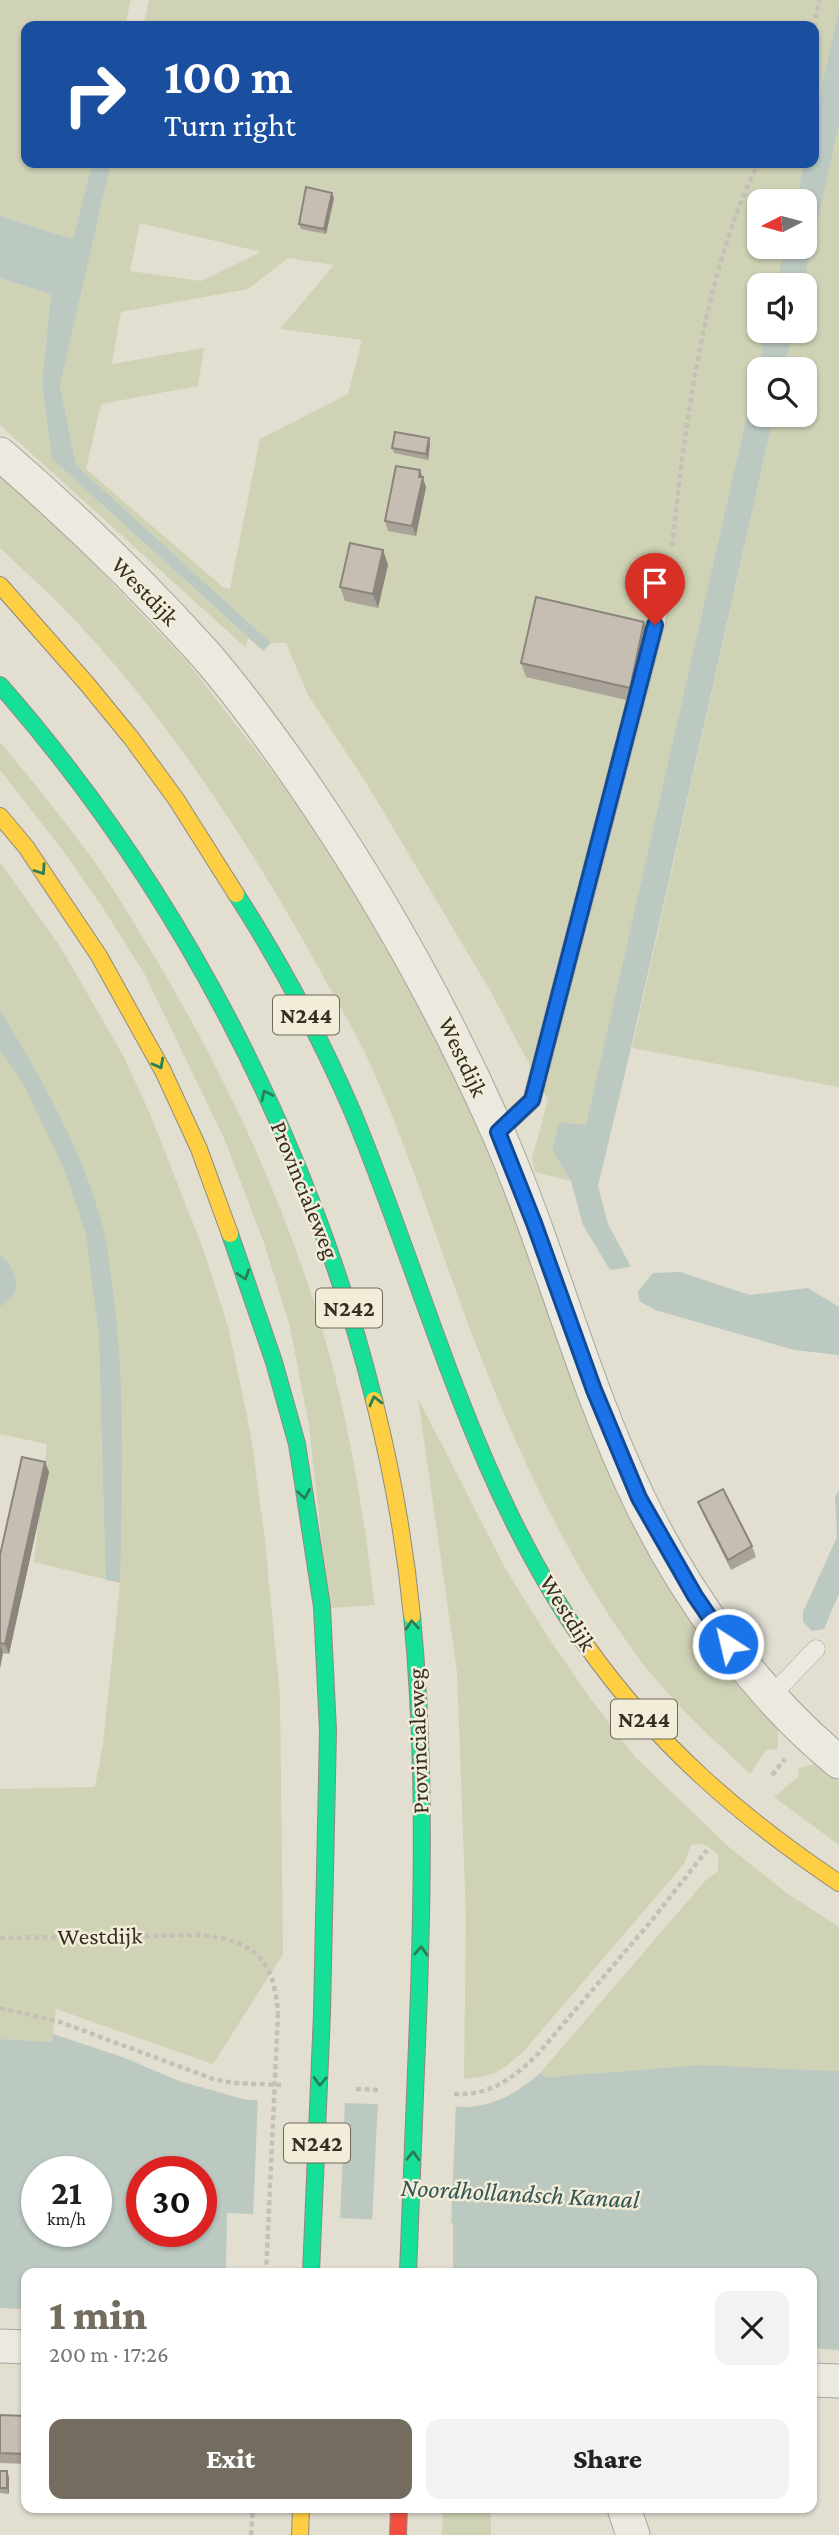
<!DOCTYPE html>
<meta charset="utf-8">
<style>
body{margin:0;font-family:"Crimson Pro",serif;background:#f2f2f2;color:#202124;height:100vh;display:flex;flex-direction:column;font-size:26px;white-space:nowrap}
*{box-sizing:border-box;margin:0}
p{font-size:23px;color:#757577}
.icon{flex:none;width:38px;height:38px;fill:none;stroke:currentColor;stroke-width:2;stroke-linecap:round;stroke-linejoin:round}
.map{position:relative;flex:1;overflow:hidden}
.details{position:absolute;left:21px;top:2268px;width:796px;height:245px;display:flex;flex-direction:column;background:#fff;border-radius:14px;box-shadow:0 2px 5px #0004}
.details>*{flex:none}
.guide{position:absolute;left:21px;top:21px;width:798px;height:147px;border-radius:14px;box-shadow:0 2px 5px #0004;background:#1a4fa0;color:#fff;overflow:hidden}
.needle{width:46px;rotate:264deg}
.fabs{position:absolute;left:747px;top:189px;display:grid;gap:14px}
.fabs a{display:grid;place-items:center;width:70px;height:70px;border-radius:14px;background:#fff;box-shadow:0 2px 5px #0004;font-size:35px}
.speed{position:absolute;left:21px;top:2156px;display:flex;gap:14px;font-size:35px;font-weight:700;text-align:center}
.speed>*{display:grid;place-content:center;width:91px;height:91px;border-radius:50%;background:#fff;box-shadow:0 2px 5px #0004;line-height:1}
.speed small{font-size:18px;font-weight:400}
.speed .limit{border:10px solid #d22;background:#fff;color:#111}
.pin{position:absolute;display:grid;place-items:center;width:60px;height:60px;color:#fff;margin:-72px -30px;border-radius:50% 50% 50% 0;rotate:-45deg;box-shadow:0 0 7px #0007}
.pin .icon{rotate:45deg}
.me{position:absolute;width:77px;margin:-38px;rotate:325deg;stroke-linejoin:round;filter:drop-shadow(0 0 5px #0008)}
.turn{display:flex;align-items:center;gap:24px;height:147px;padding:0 28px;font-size:32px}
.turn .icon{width:91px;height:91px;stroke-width:2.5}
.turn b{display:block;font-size:49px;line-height:60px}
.round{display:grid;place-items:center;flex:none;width:74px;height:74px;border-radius:14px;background:#f2f2f2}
.summary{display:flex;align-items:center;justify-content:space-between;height:119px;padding:0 28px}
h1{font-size:42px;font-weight:800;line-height:52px;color:#736c5f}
.primary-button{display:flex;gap:14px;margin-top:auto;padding:14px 28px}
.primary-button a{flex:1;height:80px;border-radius:14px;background:#736c5f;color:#fff;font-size:28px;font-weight:800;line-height:80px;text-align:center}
.primary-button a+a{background:#f2f2f2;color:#202124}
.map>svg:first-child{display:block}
.green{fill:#cfd2b5;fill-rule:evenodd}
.water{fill:#bbc9c1;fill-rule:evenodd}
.pier{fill:#e2dfd1}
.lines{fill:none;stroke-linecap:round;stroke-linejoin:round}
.lane-casing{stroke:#a8a499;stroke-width:19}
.street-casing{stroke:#a8a499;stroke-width:35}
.fast-casing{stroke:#8e8a80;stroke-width:18}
.slow-casing{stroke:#8e8a80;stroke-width:18}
.jam-casing{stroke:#8e8a80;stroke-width:18}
.path{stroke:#c4c0b8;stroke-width:4.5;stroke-dasharray:5 3.5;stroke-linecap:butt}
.lane{stroke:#ece9e1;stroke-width:18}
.street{stroke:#ece9e1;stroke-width:33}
.fast{stroke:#16e098;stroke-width:16}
.slow{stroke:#ffcf43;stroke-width:16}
.jam{stroke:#f24e42;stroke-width:16}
.fast-bridge-casing{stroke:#8e8a80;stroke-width:18;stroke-linecap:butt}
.path-bridge{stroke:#c4c0b8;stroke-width:4.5;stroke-dasharray:5 3.5;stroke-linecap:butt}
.fast-bridge{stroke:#16e098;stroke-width:16}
.wall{fill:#aaa399}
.shaded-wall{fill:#8b857d}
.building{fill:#c6beb2;stroke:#8b857d;stroke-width:2}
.oneway{stroke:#287e57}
.route-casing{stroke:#114b97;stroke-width:18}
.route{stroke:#1a73e8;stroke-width:12}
.labels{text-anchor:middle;stroke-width:5;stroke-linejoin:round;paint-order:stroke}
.shield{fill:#f2edd8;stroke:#6f6759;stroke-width:2}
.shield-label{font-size:23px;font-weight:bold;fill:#372e22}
.street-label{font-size:24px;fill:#372e22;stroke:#f2edd8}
.water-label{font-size:26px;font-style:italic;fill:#335455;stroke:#f2edd8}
</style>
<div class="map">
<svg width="839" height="2535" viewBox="0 0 839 2535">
<rect width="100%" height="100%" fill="#e2dfd1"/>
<path class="green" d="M0 0H131L125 26H26V163H92L73 239 0 216Z
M149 0H839V10L814 121V26H143Z
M839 125V1087L632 1048 774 415H805V369H784L793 331H805V285H803Z
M111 163H804L796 201H760V247H785L776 285H760V331H766L586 1126 559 1122 552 1150 571 1181 535 1172 532 1158 548 1100 491 992 365 781 308 695 286 643H271L76 465 60 385ZM140 223 261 252 201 281 130 271ZM288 258 334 265 280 329 362 340 348 394 260 439 230 589 223 587 86 469 101 404 198 386 204 348 112 364 121 312 248 289Z
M0 278 51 294 42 385 52 459 248 638 246 648 0 425Z
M0 474 32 499 189 664 308 818 383 931 429 1015 506 1188 584 1402 778 1727V1749L766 1750 750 1774C710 1736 667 1698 635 1653 566 1558 517 1451 475 1342 438 1246 409 1148 366 1055 351 1024 333 995 317 965 250 844 165 714 69 614 47 591 23 570 0 548Z
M0 742C30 778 60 815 88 853 111 884 131 918 151 951 231 1083 297 1227 335 1376 354 1452 365 1528 375 1605L329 1608 309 1426 290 1327 264 1243 224 1138 144 973 103 908 64 852 0 770Z
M0 862 61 948 124 1057 150 1114 204 1251 229 1330 250 1431 264 1531 280 1696 283 1954 213 2064 56 2009 52 2042 0 2039V1789L95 1787 103 1744 120 1583 34 1562 47 1444 0 1434Z
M418 1398 505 1568 548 1637 590 1698 636 1758 729 1847 788 1894 839 1927V2071L702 2065 548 2077 540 2073 705 1881 718 1871V1854L703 1844 691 1845 684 1864 524 2051C500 2072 496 2076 464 2079L466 1916 457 1672Z
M818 1763 839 1782V1845L774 1797 799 1776 798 1768Z
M443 2508H491V2535H442Z"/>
<path class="water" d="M839 10V125L803 285H776L785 247H805V201H796L804 163H814V121Z
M92 163H111L60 385 76 465 271 643 263 651 52 459 42 385 51 294 0 278V216L73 239Z
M766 331H793L784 369H760V415H774L631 1048 598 1186 608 1224 631 1267 610 1270 583 1225 571 1181 552 1150 559 1122 586 1125Z
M0 1010C42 1079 84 1152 104 1231 108 1248 109 1267 112 1284 126 1383 122 1482 120 1582L106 1580 99 1335 86 1234 65 1171 23 1083 0 1050Z
M0 1255C17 1268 25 1296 0 1306Z
M680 1272 750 1295 808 1288 839 1307V1355L794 1350 655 1310 639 1301 638 1291 653 1273Z
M839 1490V1593L824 1629 812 1631 803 1622V1612L837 1537 835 1497Z
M53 2034 125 2058 179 2081 247 2100 469 2107C499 2104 518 2092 540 2073L548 2077 702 2065 839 2071V2350L812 2348V2273H453V2223L227 2213 226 2273H26V2309L0 2308V2039L52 2042ZM37 2172H96V2231H37ZM142 2172H201V2231H142Z"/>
<path class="pier" d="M258 2096 345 2100 340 2221 253 2217Z
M378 2101 456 2103 450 2253V2226L372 2223Z"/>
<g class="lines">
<defs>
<path id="lane" d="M498 1132 532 1100 669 572
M770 1697 816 1649"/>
<path id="street" d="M0 454C72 516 140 582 204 653 238 692 270 736 300 779 378 892 441 1004 497 1130 550 1251 582 1381 639 1499 685 1595 757 1695 839 1762
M0 2346 26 2347
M812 2380 839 2381
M624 2508 633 2535"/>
<path id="fast" d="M0 685C178 888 309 1139 374 1400
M236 894C281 964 320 1036 353 1113 427 1291 473 1485 586 1645
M230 1234 274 1362 297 1444 322 1607 328 1731 322 2013
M412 1616C425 1750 423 1884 418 2019"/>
<path id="slow" d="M0 585 87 684 132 739 176 799 236 894
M0 816 26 847 99 956 163 1071 199 1149 230 1234
M374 1400C392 1471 405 1543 412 1616
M586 1645C656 1744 739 1816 839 1883
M300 2535 301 2508"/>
<path id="jam" d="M398 2535 399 2508"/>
</defs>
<use href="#lane" class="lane-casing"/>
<use href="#street" class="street-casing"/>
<use href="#fast" class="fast-casing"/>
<use href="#slow" class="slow-casing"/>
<use href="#jam" class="jam-casing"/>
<path class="path" d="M814 27 819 0
M672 546C684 435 698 323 735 217 742 199 750 181 758 163
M772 1775 785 1759
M0 1938 202 1935C254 1941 274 1959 278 2013
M0 2008 60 2022 213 2079 233 2083 281 2085
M356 2089 379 2090
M454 2094C489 2096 512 2079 536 2056L652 1920 707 1850
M251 2535 253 2508"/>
<use href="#lane" class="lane"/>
<use href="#street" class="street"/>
<use href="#fast" class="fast"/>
<use href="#slow" class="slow"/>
<use href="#jam" class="jam"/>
<defs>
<path id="fast-bridge" d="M311 2273 322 2013
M408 2273 418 2019"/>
</defs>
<use href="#fast-bridge" class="fast-bridge-casing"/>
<path class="path-bridge" d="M266 2273 278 2013"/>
<use href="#fast-bridge" class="fast-bridge"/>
</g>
<path class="wall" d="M181 163H201L200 168Z
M334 198 326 234 301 229 299 224Z
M429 438 430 444 428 460 394 453 392 448Z
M420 470 426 487 416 536 388 531 385 521Z
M383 550 388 565 378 608 345 601 340 587Z
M644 622 649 636 635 702 526 677 521 663Z
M45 1462 49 1472 9 1654 3 1653 0 1668V1555Z
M698 1502 752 1546 756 1557 731 1570 702 1512Z
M0 2415 26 2416V2464L0 2463Z
M0 2471 9 2477V2494L0 2493Z"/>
<path class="shaded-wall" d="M332 193 334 198 326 234 324 229Z
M429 438 430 444 428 460 426 454Z
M420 470 426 487 416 536 412 526Z
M383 550 388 565 378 608 373 594Z
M644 622 649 636 635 702 630 688Z
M45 1462 49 1472 9 1654 5 1644Z
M0 1644 3 1653 0 1668Z
M7 2471 9 2477V2494L7 2488Z"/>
<path class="building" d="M306 187 332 193 324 229 299 224Z
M395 432 429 438 426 454 392 448Z
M396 466 420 470 419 477H423L412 526 385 521Z
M350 543 383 550 373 594 340 587Z
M536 597 644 622 630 688 521 663Z
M22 1457 45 1462 5 1644 0 1643V1555Z
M723 1489 752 1546 728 1560 698 1502Z
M0 2415 26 2416V2454L0 2453Z
M0 2471H7V2488H0Z"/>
<defs><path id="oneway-chevron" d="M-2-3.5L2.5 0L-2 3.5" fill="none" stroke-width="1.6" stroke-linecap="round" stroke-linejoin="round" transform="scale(1.75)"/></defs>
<g class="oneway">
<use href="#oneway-chevron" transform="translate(41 870) rotate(56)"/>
<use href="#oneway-chevron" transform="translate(159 1064) rotate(62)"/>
<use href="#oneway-chevron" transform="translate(266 1095) rotate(-115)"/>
<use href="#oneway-chevron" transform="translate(244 1275) rotate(72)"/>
<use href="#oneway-chevron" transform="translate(375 1401) rotate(-104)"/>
<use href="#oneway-chevron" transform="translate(304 1494) rotate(81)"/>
<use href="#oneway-chevron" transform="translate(412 1625) rotate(-95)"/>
<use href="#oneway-chevron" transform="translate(421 1951) rotate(-87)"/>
<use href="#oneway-chevron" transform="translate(320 2081) rotate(92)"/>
<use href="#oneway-chevron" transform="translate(413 2156) rotate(-88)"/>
</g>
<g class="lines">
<defs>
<path id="route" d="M655 625 532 1100 498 1132 534 1223 594 1390 639 1498 695 1596 728 1644"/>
</defs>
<use href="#route" class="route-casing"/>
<use href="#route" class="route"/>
</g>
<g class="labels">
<g class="shield">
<rect x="273" y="995.5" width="66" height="39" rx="5"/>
<rect x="316" y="1288.5" width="66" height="39" rx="5"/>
<rect x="611" y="1699.5" width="66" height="39" rx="5"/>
<rect x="284" y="2123.5" width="66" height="39" rx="5"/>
</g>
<g class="shield-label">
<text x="306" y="1023">N244</text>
<text x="349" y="1316">N242</text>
<text x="644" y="1727">N244</text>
<text x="317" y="2151">N242</text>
</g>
<g class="street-label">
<text transform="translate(145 591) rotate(46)" y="8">Westdijk</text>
<text transform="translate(463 1057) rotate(65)" y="8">Westdijk</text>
<text transform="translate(305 1190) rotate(68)" y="8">Provincialeweg</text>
<text transform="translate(568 1613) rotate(58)" y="8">Westdijk</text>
<text transform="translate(418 1741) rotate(-92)" y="8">Provincialeweg</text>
<text transform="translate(100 1936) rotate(-1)" y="8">Westdijk</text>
</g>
<g class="water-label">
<text transform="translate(520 2193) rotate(3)" y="9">Noordhollandsch Kanaal</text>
</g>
</g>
</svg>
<div class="fabs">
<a><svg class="needle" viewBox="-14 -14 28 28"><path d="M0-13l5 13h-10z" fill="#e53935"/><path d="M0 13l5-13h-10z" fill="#757577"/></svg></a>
<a><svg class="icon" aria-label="sound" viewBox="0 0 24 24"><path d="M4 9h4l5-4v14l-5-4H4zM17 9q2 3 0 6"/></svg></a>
<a><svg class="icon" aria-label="search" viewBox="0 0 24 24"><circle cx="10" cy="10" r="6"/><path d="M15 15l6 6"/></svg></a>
</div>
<div class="speed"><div>21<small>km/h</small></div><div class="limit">30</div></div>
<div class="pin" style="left:655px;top:625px;background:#d93025"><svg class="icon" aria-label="arrive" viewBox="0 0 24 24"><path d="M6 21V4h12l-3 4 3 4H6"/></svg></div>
<svg class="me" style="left:728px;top:1644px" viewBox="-20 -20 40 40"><circle r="17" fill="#1a73e8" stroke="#fff" stroke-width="3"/><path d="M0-11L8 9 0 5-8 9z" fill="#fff"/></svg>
<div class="guide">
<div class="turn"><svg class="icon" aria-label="right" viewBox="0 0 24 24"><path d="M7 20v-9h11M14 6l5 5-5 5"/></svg><div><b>100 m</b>Turn right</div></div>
</div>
<section class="details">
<div class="summary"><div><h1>1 min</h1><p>200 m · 17:26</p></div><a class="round"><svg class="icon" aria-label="close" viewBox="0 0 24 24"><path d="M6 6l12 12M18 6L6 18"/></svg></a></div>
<div class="primary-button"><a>Exit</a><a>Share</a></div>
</section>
</div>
